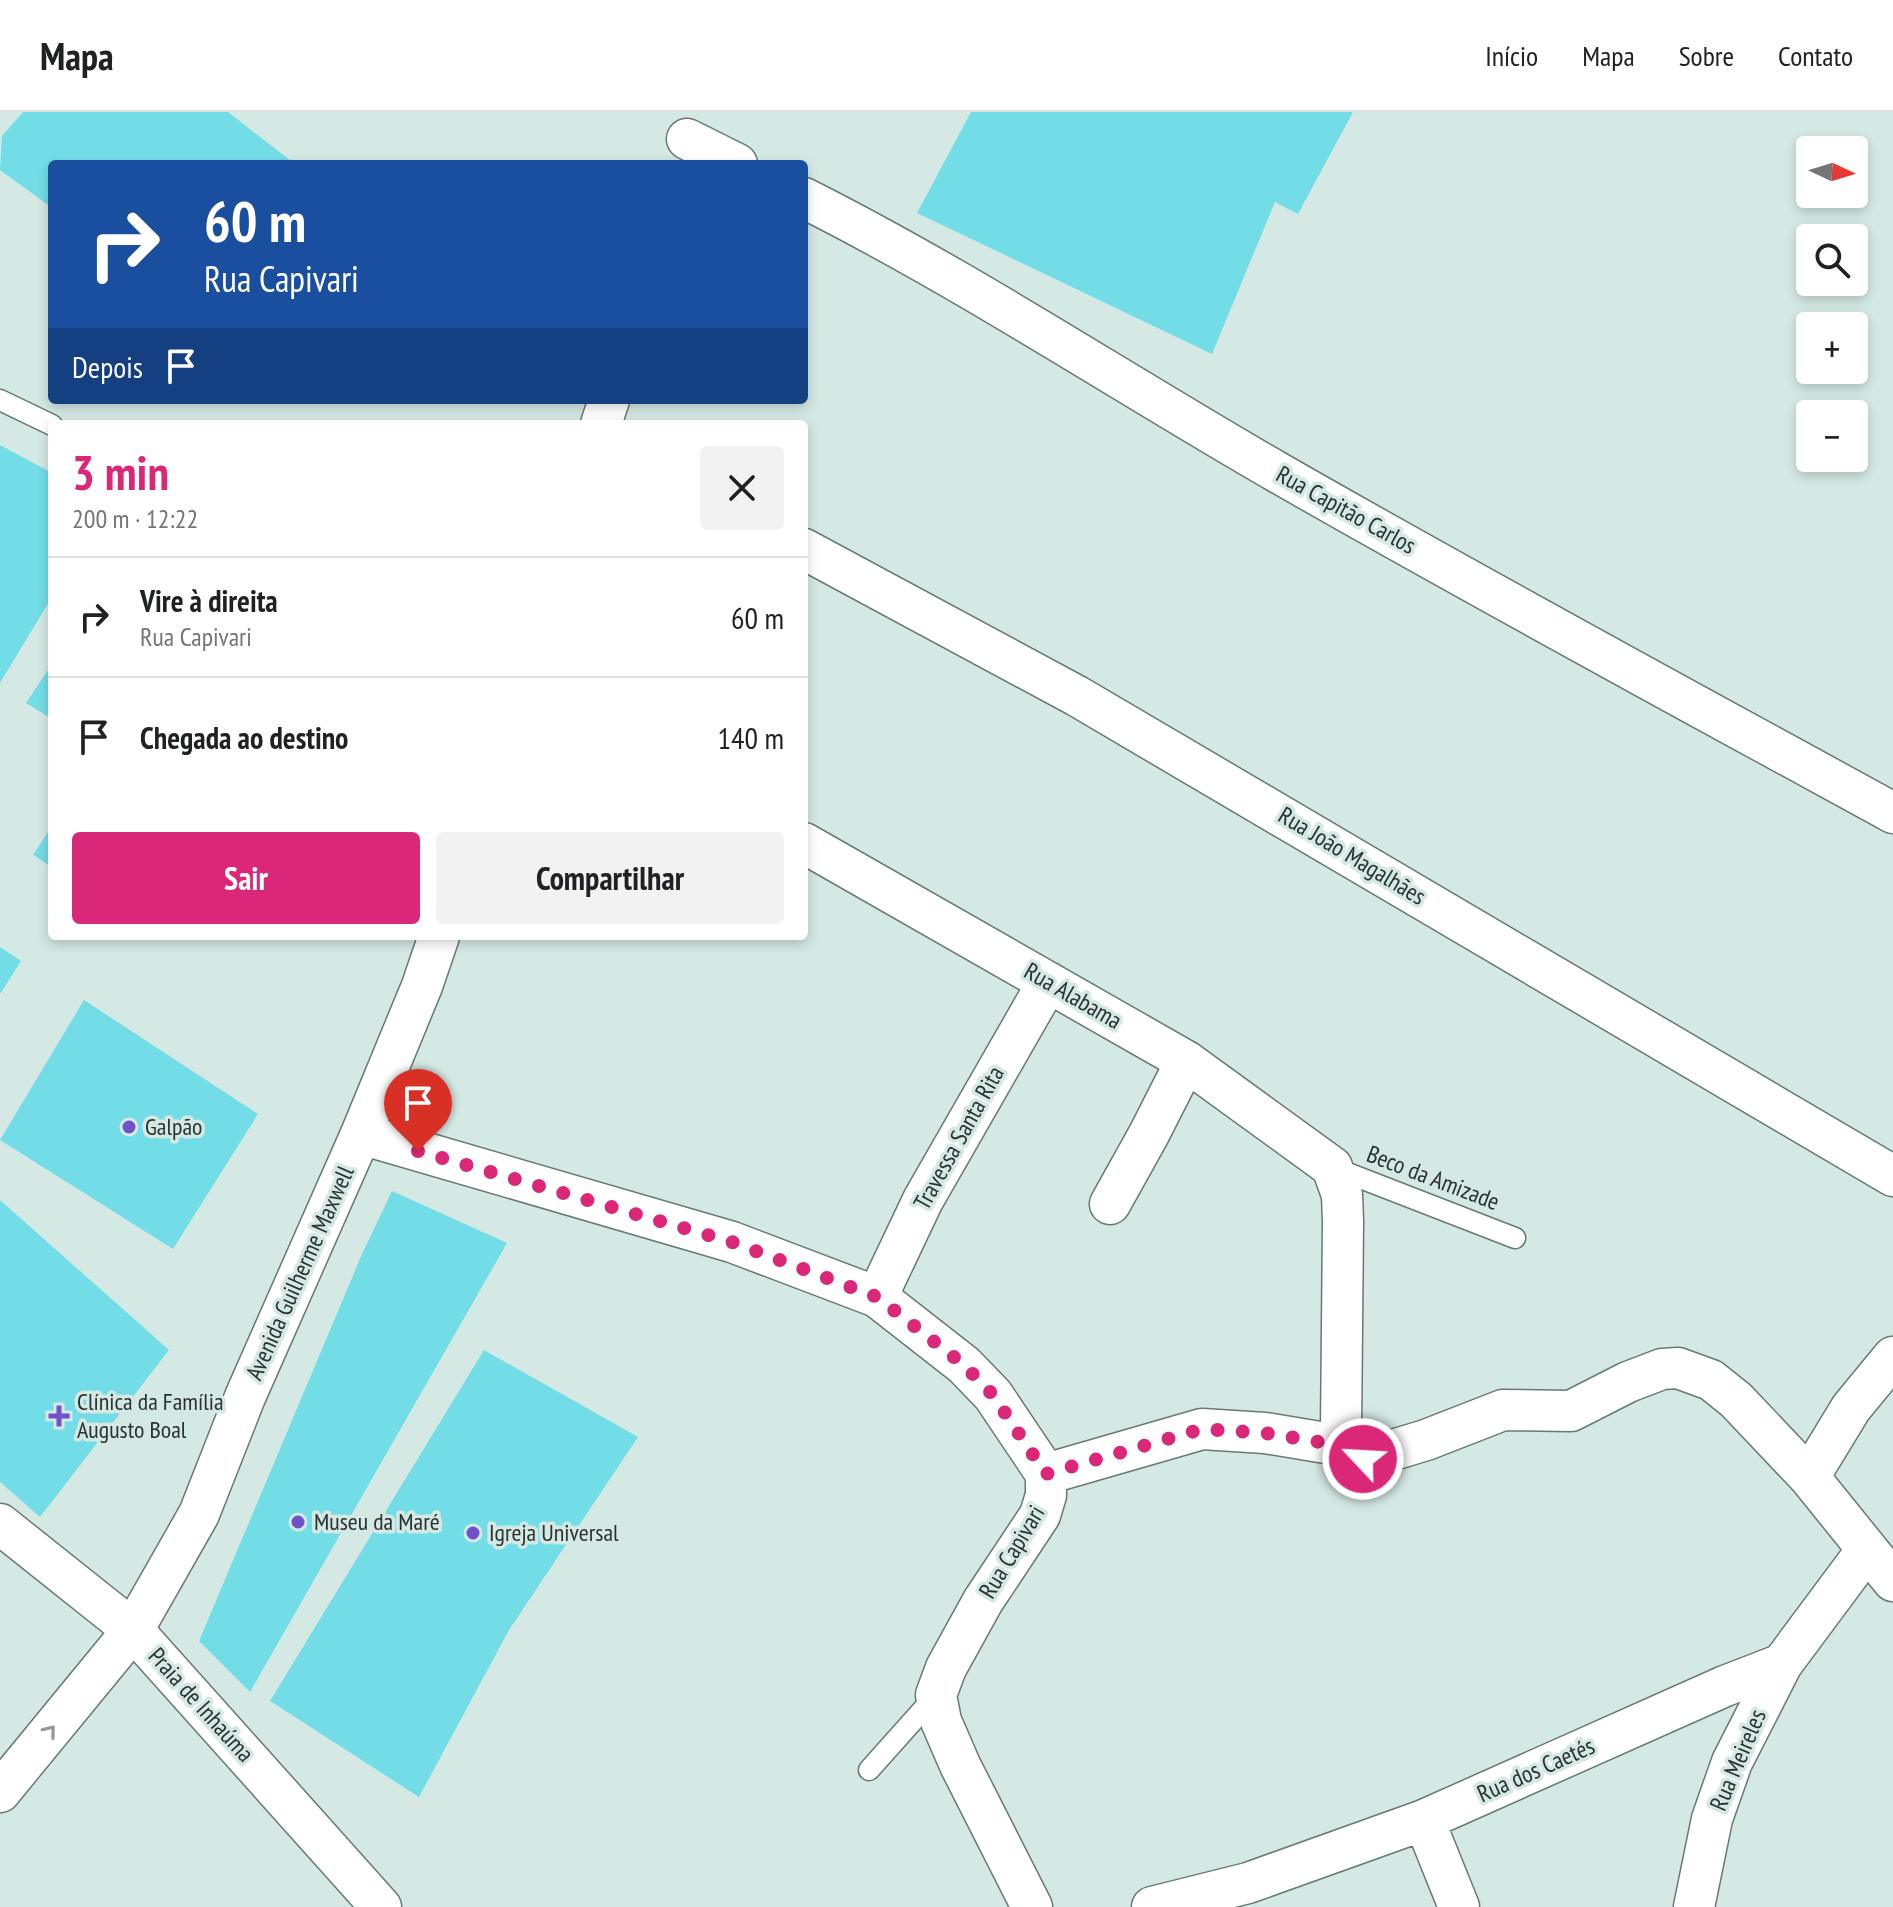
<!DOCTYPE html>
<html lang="pt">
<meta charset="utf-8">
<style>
body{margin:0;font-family:"PT Sans Narrow",sans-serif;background:#f2f2f2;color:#202124;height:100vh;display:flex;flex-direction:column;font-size:30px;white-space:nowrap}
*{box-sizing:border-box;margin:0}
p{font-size:26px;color:#757577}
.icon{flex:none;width:44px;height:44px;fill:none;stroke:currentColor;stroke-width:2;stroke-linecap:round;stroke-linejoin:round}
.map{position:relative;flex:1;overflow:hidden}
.side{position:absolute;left:48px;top:308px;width:760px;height:520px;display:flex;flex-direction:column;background:#fff;border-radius:8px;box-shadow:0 4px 12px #0003}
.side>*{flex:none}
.guide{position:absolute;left:48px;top:48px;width:760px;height:244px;border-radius:8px;box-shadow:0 4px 12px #0003;background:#1a4fa0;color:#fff;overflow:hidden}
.needle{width:52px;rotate:94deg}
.controls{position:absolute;left:1796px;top:24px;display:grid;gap:16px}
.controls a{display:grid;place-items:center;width:72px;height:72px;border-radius:8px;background:#fff;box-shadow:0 4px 12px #0003;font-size:40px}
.pin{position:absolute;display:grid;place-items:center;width:68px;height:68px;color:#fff;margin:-82px -34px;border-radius:50% 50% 50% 0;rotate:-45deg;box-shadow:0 0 8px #0007}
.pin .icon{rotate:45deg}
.me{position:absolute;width:88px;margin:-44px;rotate:295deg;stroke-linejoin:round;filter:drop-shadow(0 0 6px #0008)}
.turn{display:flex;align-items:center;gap:28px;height:168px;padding:0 24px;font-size:36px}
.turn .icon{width:104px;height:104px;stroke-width:2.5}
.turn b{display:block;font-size:56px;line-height:68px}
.then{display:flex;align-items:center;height:76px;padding:0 24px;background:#0003;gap:16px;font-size:30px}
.round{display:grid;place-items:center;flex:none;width:84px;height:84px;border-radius:8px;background:#f2f2f2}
.summary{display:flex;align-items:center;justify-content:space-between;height:136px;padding:0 24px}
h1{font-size:48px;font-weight:700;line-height:60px;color:#db2777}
.cta{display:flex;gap:16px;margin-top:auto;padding:16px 24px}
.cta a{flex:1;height:92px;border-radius:8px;background:#db2777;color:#fff;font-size:32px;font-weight:700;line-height:92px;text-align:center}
.cta a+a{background:#f2f2f2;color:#202124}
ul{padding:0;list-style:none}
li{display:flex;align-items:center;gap:24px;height:120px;padding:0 24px;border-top:2px solid #e0e0e0}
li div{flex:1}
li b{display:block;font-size:30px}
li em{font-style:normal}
header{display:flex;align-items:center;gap:48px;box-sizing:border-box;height:112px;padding:0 40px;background:#fff;border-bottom:2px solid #e0e0e0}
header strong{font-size:38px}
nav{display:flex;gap:44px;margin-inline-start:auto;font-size:28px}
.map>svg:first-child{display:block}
.building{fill:#73dde7}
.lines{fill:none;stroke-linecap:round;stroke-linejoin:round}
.service-casing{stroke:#677975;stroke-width:23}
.minor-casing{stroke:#677975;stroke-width:43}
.service{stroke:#fff;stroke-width:20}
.minor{stroke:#fff;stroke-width:40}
.oneway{stroke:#949898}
.route{stroke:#db2777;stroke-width:14;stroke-dasharray:0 25.2}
.poi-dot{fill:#7051ca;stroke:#d5e9e4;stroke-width:3}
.labels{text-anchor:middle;stroke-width:7;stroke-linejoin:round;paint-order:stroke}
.street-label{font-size:24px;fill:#2a3130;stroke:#d5e9e4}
.poi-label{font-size:24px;fill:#2a3130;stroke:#d5e9e4;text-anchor:start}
</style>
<header>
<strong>Mapa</strong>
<nav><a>Início</a><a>Mapa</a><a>Sobre</a><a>Contato</a></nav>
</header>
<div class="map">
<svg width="1893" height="1795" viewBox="0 0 1893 1795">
<rect width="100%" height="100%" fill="#d5e9e4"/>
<path class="building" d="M23 0H228L295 52H52V96L0 58 2 24Z
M971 0H1353L1298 102 1275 90 1212 242 917 101Z
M0 333 52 361V485L0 571Z
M52 552V607L26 591Z
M52 714V755L33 743Z
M0 835 21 849 0 882Z
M84 888 258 1002 173 1137 0 1028Z
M392 1079 507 1131 250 1580 199 1529 362 1142Z
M0 1088 169 1238 40 1405 0 1370Z
M484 1238 638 1325 509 1518 419 1685 270 1589Z"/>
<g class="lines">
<defs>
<path id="service" d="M0 288 52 313
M1332 1055 1515 1126
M869 1658 936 1583"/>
<path id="minor" d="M687 27 737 52
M804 86C967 168 1119 269 1277 360 1481 477 1687 588 1893 701
M601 312 609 288
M804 437 1077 584 1893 1064
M804 731 1186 949 1332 1055 1342 1083 1343 1110 1341 1320 1344 1334 1351 1345 1363 1347 1426 1328 1503 1298 1571 1299 1628 1270 1662 1257 1678 1256 1711 1268 1736 1288 1809 1365
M361 1022 732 1130 877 1185 964 1253 993 1283 1046 1362V1383L1040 1403 983 1489 946 1556 936 1583 941 1609 960 1653 1032 1795
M1110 1092 1149 1022 1186 949
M877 1185 923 1088 1048 870
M1893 1245 1851 1296 1809 1365 1893 1469
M1046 1362 1202 1317 1265 1321 1344 1334
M0 1412 133 1518 381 1795
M0 1680 133 1518 199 1402 245 1285 361 1022 422 874 439 824
M1424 1708 1459 1795
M1152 1795 1248 1771 1424 1708 1725 1574 1782 1552 1866 1439
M1694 1795 1712 1707 1732 1650 1782 1552"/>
</defs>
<use href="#service" class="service-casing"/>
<use href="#minor" class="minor-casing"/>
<use href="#service" class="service"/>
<use href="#minor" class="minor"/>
</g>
<defs><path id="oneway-chevron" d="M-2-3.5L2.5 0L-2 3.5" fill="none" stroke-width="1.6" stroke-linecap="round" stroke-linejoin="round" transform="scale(2)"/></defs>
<use class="oneway" href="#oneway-chevron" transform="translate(50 1619) rotate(-51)"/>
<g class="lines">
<path class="route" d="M418 1039 732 1130 877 1185 964 1253 993 1283 1046 1362 1202 1317 1265 1321 1344 1334 1351 1345 1363 1347"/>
</g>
<g class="poi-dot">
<circle cx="129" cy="1015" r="8"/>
<path d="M55 1292h8v8h8v8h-8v8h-8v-8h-8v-8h8z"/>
<circle cx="298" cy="1410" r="8"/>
<circle cx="473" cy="1421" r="8"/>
</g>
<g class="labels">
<g class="street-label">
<text transform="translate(1346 398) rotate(29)" y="8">Rua Capitão Carlos</text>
<text transform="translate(1352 744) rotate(31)" y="8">Rua João Magalhães</text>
<text transform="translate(1073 884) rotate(30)" y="8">Rua Alabama</text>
<text transform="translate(959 1026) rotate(-61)" y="8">Travessa Santa Rita</text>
<text transform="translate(1433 1066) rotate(21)" y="8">Beco da Amizade</text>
<text transform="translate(300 1161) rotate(-66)" y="8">Avenida Guilherme Maxwell</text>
<text transform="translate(1012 1440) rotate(-59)" y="8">Rua Capivari</text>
<text transform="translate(201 1593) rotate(48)" y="8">Praia de Inhaúma</text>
<text transform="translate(1738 1648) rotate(-67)" y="8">Rua Meireles</text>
<text transform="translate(1536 1658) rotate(-24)" y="8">Rua dos Caetés</text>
</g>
<g class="poi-label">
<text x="145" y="1023">Galpão</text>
<text x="77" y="1298">Clínica da Família<tspan x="77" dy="28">Augusto Boal</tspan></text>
<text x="314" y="1418">Museu da Maré</text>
<text x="489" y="1429">Igreja Universal</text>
</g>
</g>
</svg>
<div class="controls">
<a><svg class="needle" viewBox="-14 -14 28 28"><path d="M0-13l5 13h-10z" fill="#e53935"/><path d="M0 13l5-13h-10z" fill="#757577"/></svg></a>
<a><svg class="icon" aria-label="search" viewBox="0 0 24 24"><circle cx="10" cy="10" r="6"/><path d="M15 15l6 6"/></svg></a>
<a>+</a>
<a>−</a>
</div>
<div class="pin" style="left:418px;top:1039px;background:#d93025"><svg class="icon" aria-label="arrive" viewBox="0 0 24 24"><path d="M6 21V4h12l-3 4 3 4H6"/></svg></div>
<svg class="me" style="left:1363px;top:1347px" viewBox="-20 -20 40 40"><circle r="17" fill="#db2777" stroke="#fff" stroke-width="3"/><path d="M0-11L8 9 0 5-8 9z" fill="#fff"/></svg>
<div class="guide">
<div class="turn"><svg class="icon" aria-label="right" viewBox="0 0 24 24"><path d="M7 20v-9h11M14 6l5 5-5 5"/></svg><div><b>60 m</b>Rua Capivari</div></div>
<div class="then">Depois<svg class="icon" aria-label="arrive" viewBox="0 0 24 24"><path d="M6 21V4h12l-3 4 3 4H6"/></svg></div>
</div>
<section class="side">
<div class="summary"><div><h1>3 min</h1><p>200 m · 12:22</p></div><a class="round"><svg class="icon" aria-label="close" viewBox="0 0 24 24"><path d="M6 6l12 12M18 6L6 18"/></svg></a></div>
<ul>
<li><svg class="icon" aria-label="right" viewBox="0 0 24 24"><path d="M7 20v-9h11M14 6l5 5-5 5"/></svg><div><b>Vire à direita</b><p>Rua Capivari</p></div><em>60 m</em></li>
<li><svg class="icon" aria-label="arrive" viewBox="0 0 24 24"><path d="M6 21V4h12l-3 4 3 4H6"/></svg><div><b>Chegada ao destino</b></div><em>140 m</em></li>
</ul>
<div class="cta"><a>Sair</a><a>Compartilhar</a></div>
</section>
</div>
